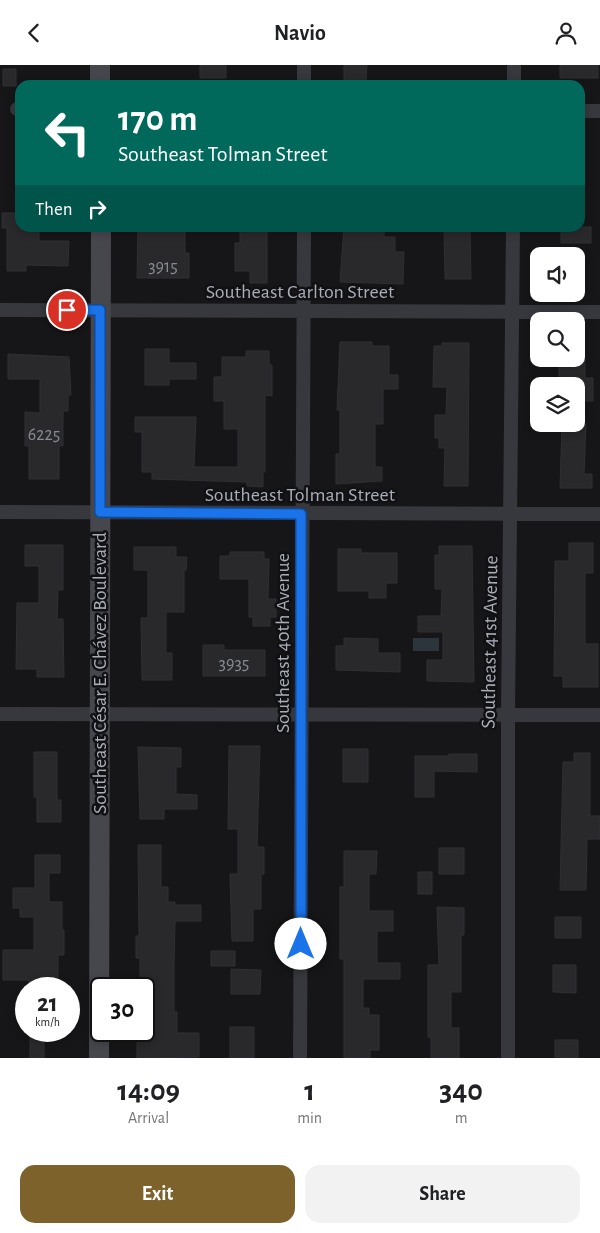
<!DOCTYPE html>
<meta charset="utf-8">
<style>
body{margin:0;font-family:"Alegreya Sans",sans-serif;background:#f2f2f2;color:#202124;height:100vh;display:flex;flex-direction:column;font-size:19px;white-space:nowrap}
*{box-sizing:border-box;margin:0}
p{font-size:16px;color:#757577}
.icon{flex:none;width:28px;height:28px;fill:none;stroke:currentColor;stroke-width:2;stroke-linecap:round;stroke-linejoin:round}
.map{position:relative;height:993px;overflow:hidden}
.drawer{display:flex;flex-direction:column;background:#fff;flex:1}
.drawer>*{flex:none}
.hud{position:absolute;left:15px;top:15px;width:570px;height:152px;border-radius:15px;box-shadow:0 2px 8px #0003;background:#00695c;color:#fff;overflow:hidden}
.controls{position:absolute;left:530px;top:182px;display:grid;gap:10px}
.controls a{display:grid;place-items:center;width:55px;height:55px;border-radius:10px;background:#fff;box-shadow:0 2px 8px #0003;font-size:25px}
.speed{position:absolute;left:15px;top:912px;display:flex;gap:10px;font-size:25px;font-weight:700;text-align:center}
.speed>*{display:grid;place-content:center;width:65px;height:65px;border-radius:50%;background:#fff;box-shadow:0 2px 8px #0003;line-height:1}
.speed small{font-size:12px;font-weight:400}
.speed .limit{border:2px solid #111;border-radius:8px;background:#fff;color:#111}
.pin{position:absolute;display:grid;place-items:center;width:42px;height:42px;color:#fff;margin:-21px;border:2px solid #fff;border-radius:50%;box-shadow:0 1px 5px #0007}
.me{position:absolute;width:55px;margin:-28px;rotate:0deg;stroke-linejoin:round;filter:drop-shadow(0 0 4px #0008)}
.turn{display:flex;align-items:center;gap:18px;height:105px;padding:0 20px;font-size:22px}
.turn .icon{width:65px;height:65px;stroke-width:2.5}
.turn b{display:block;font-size:35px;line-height:42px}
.then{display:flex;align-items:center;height:48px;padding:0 20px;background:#0003;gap:10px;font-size:19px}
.eta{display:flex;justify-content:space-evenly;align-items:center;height:85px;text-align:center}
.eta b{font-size:30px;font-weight:700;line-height:35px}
.action{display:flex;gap:10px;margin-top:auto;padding:10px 20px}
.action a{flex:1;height:58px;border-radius:15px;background:#7e622b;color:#fff;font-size:20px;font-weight:700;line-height:58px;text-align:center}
.action a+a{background:#f2f2f2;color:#202124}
header{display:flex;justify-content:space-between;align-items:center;height:65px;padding:0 20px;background:#fff;font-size:22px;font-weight:700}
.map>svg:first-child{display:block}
.water{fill:#2c353c}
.building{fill:#29292c;stroke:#303034}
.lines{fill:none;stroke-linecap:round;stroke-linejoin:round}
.street{stroke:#37383d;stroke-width:14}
.secondary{stroke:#45474d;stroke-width:20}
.route-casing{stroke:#114b97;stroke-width:12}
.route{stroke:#1a73e8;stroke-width:9}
.labels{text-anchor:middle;stroke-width:5;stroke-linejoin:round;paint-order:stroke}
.number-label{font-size:18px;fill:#888b94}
.street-label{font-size:20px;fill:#a8adb8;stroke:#111113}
</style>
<header><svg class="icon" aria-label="back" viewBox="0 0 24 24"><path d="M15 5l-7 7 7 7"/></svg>Navio<svg class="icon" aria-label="person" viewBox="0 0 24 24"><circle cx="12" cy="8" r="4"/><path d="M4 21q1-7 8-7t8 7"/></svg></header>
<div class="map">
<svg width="600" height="993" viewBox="0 0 600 993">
<rect width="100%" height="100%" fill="#161618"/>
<path class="water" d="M413 573H439V586H413Z"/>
<path class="building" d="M200 0H226V13H200Z
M344 0H367L366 16H344Z
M560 0H598V13H560Z
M3 4H16V21H3Z
M2 148H19V162H39V176H69L68 201 26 200V206H7V163H2Z
M138 162H185V188H189V213H137Z
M240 162H267V218H250V206H235V178H240Z
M344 162H384V172H395V187H404L403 219 340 217Z
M444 162H470L471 214H445Z
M561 162H591V178H561Z
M340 277H372V281H389V310H398V324H383V359H375V402H382V416L336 419V389H340V345H337Z
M442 278H469L468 421H444L445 383H439V373H435V350H446L447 322H433L434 281H442Z
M145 284H169V298H196V314H169V320H145Z
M246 286H269V300H272V331L265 330V407H263V422L247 421V417L152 414V407H142V367H135V352H196L194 402H238V364H224V336H214V312H222V292H246Z
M8 289 69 292 71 330H68V346H63V381H59V414H29V381H25V347L40 348V314H8Z
M559 294H585V313H593V336H576V321H559Z
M562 359H586L584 409H592V423H560Z
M569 478H593V508H585V579H598V622H563V611H554L555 496H569Z
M25 480H63V525H58L57 554H63L64 612H37V604H16L17 538H39V501H25Z
M439 481H472L474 617 427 616V595H443V567H418V551H441L442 524H435V490H439Z
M134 482H176V492H187L186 505H184V547H166V588H172V615H142L141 553H148V505H134Z
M338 484H361V488H397V518H386V533H369V526H338Z
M230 487H264V494H269L268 534H276V552H270V561H253V552H249V514H220V491H230Z
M344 573 378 574V588H400V607L336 605V581H344Z
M203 580H224V585H265V611H203Z
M229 681H260L257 782H264V809H261V844H253V876H232L230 809H238V764H228Z
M138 682 181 683V702H176V729L197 730V744H164V754H140Z
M343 684H368V717H343Z
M34 687H57V735H61V757H37V732H34Z
M574 688H590V751H600V774H587L586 825H560L563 697H574Z
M449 689H477V707L434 706V732H415V691H449Z
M138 780H161V822H168V837H175V840H201V856H175L174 900V947H177V968H199V992L137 993V966H144V922H140V893H136V871H139Z
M439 783H464V809H439Z
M344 786H377L376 809H369V846H393V866H377V898H400V914H363V943H369V950H379V985H370V993H344V894H340V822H344Z
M35 790H60V808H49V837H62V865H64V890H58V924H29V915H3V885H34V852H20V843H13V823H35Z
M418 807H432V829H418Z
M437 842 464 843V870H461V927H451V963H459V993H431V972H428V900H439Z
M555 852H581V873H555Z
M211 886H235V901H211Z
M553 900H576V928L553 927Z
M231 904 261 905 260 929H231Z
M230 962H254V993H230Z
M30 966H44V993H30Z
M555 975H578V993L555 992Z"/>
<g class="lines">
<path class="street" d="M304 20V0
M514 20V0
M17 44H20
M580 46H600
M0 245 600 247
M0 447 600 449
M0 649 600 650
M300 993 304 162
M508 993V649L513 162"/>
<path class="secondary" d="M100 20V0
M99 993 101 162"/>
</g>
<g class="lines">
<defs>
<path id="route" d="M67 245H100V447L301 449V879"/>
</defs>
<use href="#route" class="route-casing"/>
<use href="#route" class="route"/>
</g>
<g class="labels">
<g class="number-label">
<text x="163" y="207">3915</text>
<text x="44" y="375">6225</text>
<text x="234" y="604">3935</text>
</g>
<g class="street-label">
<text x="300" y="233">Southeast Carlton Street</text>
<text x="300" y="436">Southeast Tolman Street</text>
<text transform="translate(489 577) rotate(-89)" y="7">Southeast 41st Avenue</text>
<text transform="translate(282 578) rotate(-90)" y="7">Southeast 40th Avenue</text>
<text transform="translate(99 608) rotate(-90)" y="7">Southeast César E. Chávez Boulevard</text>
</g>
</g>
</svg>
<div class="controls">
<a><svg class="icon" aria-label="sound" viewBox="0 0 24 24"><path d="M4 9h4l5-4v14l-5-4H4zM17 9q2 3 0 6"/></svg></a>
<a><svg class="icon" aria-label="search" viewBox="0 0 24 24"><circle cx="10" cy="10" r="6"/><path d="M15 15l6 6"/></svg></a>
<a><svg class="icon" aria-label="layers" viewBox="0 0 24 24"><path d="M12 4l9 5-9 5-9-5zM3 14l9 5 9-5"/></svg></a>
</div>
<div class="speed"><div>21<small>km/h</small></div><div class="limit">30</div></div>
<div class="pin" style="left:67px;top:245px;background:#d93025"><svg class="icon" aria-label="arrive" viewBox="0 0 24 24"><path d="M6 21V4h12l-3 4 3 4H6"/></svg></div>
<svg class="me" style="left:301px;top:879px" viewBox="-20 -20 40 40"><circle r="19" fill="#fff"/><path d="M0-13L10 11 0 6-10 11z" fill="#1a73e8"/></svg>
<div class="hud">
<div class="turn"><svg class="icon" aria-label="left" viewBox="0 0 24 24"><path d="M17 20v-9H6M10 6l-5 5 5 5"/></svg><div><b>170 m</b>Southeast Tolman Street</div></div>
<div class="then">Then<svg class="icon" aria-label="right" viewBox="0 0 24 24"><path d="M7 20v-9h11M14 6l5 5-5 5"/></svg></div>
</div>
</div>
<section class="drawer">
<div class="eta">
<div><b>14:09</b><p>Arrival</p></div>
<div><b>1</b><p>min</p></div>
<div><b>340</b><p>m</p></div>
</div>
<div class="action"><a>Exit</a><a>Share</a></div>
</section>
